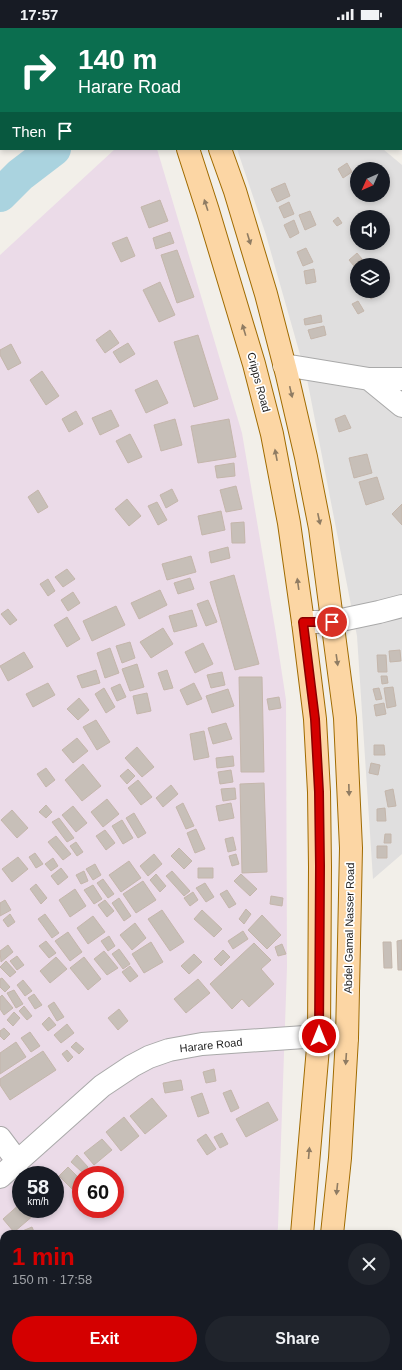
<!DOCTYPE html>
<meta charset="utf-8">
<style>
body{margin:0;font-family:Helvetica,sans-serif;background:#20242c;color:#f1f3f6;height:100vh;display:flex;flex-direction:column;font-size:15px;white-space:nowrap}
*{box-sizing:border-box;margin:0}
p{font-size:13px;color:#9ea1a6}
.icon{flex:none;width:22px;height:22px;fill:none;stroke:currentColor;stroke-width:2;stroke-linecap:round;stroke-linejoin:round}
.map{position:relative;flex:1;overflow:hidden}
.details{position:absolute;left:0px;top:1202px;width:402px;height:140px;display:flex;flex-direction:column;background:#171b24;border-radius:12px 12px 0 0;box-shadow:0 2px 6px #0003}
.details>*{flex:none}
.hud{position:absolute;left:0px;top:0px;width:402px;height:122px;box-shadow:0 2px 6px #0003;background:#0b6e4f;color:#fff;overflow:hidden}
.needle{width:26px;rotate:225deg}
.buttons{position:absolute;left:350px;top:134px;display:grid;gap:8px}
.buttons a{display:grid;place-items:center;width:40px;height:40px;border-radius:50%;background:#171b24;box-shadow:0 2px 6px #0003;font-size:20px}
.speed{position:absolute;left:12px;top:1138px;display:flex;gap:8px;font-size:20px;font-weight:700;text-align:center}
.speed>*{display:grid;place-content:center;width:52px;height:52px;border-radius:50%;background:#171b24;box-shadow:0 2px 6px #0003;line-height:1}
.speed small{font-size:10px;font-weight:400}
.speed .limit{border:6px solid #d22;background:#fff;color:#111}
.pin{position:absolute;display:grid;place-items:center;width:34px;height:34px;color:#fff;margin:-17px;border:2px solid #fff;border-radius:50%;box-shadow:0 1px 4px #0007}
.me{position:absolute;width:44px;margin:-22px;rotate:0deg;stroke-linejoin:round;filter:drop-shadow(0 0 3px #0008)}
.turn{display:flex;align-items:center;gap:14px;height:84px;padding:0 12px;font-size:18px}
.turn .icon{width:52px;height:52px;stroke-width:2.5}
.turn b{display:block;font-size:28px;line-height:34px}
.then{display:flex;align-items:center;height:38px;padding:0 12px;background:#0003;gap:8px;font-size:15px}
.round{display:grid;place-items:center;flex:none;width:42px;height:42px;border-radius:21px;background:#20242c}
.summary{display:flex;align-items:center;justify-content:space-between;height:68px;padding:0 12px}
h1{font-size:24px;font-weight:700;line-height:30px;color:#d40000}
.action{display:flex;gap:8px;margin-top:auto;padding:8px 12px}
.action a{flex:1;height:46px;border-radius:24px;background:#d40000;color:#fff;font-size:16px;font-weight:700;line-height:46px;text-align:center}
.action a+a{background:#20242c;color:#f1f3f6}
.status{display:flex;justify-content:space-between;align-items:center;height:28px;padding:0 20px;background:#171b24;direction:ltr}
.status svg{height:11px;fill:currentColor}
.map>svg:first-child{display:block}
.residential{fill:#e0dfdf;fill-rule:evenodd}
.industrial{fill:#ebdbe8;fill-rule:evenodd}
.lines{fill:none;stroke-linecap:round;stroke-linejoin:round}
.river{stroke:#aad3df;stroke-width:34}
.building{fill:#c7bfb8;stroke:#c4b6ab}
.minor-casing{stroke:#a9a9a9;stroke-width:24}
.major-casing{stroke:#a06b00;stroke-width:24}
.minor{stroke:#fff;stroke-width:22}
.major{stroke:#fcd6a4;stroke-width:22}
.oneway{fill:#8f7c63}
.route-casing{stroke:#8a0000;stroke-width:10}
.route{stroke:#d40000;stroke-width:7}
.labels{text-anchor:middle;stroke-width:3.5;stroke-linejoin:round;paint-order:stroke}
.street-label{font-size:11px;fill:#222;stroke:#fff}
</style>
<div class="status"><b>17:57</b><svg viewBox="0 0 49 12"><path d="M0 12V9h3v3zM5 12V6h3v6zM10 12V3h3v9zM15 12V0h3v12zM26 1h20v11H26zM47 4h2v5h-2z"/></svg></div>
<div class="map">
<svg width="402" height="1342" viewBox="0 0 402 1342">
<rect width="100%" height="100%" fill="#f2efe9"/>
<path class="residential" d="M237 121H383L402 137V826L373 851 357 608 307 351 266 207ZM357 141H383V167H357ZM357 189H383V215H357ZM357 237H383V263H357Z"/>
<path class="industrial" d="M115 121H157L242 405 275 600 286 672 287 939 278 1199 277 1206H4V1338H263V1342H0V227ZM21 1147H55V1181H21ZM81 1147H115V1181H81Z"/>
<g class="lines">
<path class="river" d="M206 1 207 0
M0 167 20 147 54 121"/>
</g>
<path class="building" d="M347 135 352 144 343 150 338 141Z
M285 155 290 168 277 174 271 161Z
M160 172 168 193 149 200 141 179Z
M289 174 294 186 284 190 279 179Z
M310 183 316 197 305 202 299 187Z
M338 189 342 195 337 198 333 193Z
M294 192 299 205 290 210 284 197Z
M170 204 174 215 156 221 153 210Z
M127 209 135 228 121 234 112 215Z
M306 220 313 234 303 238 297 224Z
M177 222 194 269 177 275 161 227Z
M357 225 362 231 354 238 349 232Z
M314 241 316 254 306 256 304 243Z
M160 254 175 287 159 294 143 262Z
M366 263H376L378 266 371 271Z
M358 273 364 283 358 286 352 276Z
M321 287 322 294 305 297 304 291Z
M324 298 326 307 311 311 308 302Z
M110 302 119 315 105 325 96 312Z
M198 307 218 371 194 379 174 314Z
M128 315 135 326 120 335 113 324Z
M11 316 21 335 8 342 0 327V322Z
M42 343 59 368 46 377 30 352Z
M157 352 168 375 146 385 135 362Z
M111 382 119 398 100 407 92 390Z
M76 383 83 396 69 404 62 391Z
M345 387 351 400 339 404 335 391Z
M175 391 182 417 161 423 154 397Z
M229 391 236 429 198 435 191 398Z
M130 406 142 429 128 435 116 413Z
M367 426 372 445 354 450 349 430Z
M234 435 235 448 217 450 215 438Z
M377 449 384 471 366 477 359 454Z
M236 458 242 481 226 484 220 462Z
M172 461 178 473 166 480 160 467Z
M38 462 48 479 38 485 28 469Z
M127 471 141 488 129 498 115 481Z
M157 474 167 492 158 497 148 478Z
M402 476V497L392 486Z
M221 483 225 502 202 507 198 488Z
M244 494 245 515H232L231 495Z
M228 519 230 530 211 535 209 524Z
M191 528 196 544 167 552 162 536Z
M67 541 75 551 63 559 55 549Z
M234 547 259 636 235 642 210 554Z
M190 550 194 561 178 566 174 555Z
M48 551 55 563 48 568 40 556Z
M160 562 167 577 139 591 131 575Z
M73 564 80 575 68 583 61 572Z
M208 572 217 594 206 598 197 576Z
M116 578 125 597 92 613 83 593Z
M8 581 17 592 10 597 1 586Z
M192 582 197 598 174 604 169 588Z
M67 589 80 611 67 619 54 597Z
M163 600 173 616 151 630 140 614Z
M130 614 135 630 122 635 116 618Z
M203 615 213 636 195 645 185 624Z
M110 620 119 645 105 650 97 625Z
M400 622 401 633 390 634 389 623Z
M24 624 33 639 8 653 0 638Z
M377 627H386L387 644H378Z
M137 636 144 659 130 663 122 641Z
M96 642 100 655 82 660 77 648Z
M167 642 173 660 164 662 158 645Z
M222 644 225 657 211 660 207 647Z
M381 648H387L388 655 382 656Z
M239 649H262L264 744H241Z
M48 655 55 667 33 679 26 666Z
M194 655 202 671 187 677 180 662Z
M120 656 126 669 117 673 111 660Z
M393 659 396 678 387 680 384 660Z
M104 660 115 679 106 685 95 666Z
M379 660 382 671 376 672 373 661Z
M228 661 234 678 212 685 206 668Z
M147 665 151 683 137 686 133 668Z
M279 669 281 680 269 682 267 671Z
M79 670 89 682 78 692 67 681Z
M384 675 386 686 376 688 374 677Z
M96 692 110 714 97 722 83 699Z
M226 695 232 711 213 716 208 700Z
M204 703 209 729 194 732 190 706Z
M77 710 88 723 73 735 62 722Z
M374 717H384L385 727H374Z
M137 719 154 739 142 749 125 730Z
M233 728 234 738 217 740 216 730Z
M371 735 380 737 378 747 369 745Z
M83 736 101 758 82 773 65 752Z
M46 740 55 752 46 759 37 746Z
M128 741 135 748 127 756 120 748Z
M231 742 233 754 220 756 218 744Z
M138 752 152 769 141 777 128 760Z
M264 755 267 844 242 845 240 756Z
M171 757 178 766 163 779 156 770Z
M235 760 236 771 223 773 221 761Z
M393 761 396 778 388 779 385 763Z
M107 771 119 786 103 799 91 784Z
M183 775 194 798 186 801 176 779Z
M231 775 234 790 219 793 216 778Z
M46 777 52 784 46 790 39 784Z
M73 778 87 795 76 804 62 787Z
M385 780 386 793H377V781Z
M12 782 28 800 17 810 1 792Z
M134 785 146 805 138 810 126 790Z
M59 790 74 810 67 814 52 794Z
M122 792 133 810 123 816 112 798Z
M196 801 205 821 195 825 187 805Z
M105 802 115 815 106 822 96 808Z
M385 806H391V815H384Z
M56 808 71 826 63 832 48 814Z
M233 809 236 822 228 824 225 811Z
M76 814 83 824 77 828 70 818Z
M377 818H387V830H377Z
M179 820 192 833 184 841 171 828Z
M35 825 43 836 36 840 29 829Z
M154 826 162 836 148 848 140 838Z
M236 826 239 836 232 838 229 828Z
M18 829 28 841 12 854 2 841Z
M53 830 58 838 51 843 45 836Z
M129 833 141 850 121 864 109 847Z
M95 836 101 847 93 852 86 841Z
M61 840 68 849 58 857 51 848Z
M198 840H213V850H198Z
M84 843 88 853 81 856 76 847Z
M172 843 190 863 184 868 166 848Z
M156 846 166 858 160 864 150 852Z
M241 846 257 861 250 868 234 853Z
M103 851 114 866 108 870 97 855Z
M143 853 156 872 136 885 123 866Z
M205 855 214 869 206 874 196 860Z
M36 856 47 870 41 876 30 861Z
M93 857 102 871 94 876 84 862Z
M75 861 86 878 70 889 59 872Z
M227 862 236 876 229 880 220 866Z
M193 864 198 872 190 878 184 870Z
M271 868 283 870 282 878 270 876Z
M119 870 131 888 124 893 112 875Z
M5 872 11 882 0 888V875Z
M105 872 114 883 107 889 98 877Z
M246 881 251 886 244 896 239 891Z
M162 882 184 914 170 923 148 891Z
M202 882 222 901 214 909 194 891Z
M10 886 15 894 8 899 3 892Z
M45 886 59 905 52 910 38 891Z
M262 887 281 907 267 921 248 902Z
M93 888 105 904 88 916 77 900Z
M135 895 146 910 132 922 120 907Z
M243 903 248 911 233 921 228 913Z
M68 904 82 924 70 933 55 913Z
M109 908 115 918 108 923 101 913Z
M402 912V942H398L397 913Z
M46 913 56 925 49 930 39 918Z
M151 914 163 934 144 945 132 926Z
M383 914H391L392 940H384Z
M254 915 271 932 261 941 274 956 249 979 242 971 232 981 210 956Z
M282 916 286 926 278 928 275 919Z
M8 917 13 924 1 934 0 923Z
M119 921 130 936 123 941 112 926Z
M223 922 230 929 221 938 214 931Z
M104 923 118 940 107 947 94 931Z
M194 926 202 934 189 946 181 938Z
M17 928 24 937 17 942 10 933Z
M56 929 67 941 50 955 40 943Z
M84 929 101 951 88 962 70 940Z
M6 933 16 944 10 949 0 939Z
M130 938 138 948 130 954 122 944Z
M2 950 10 959 5 964 0 959V951Z
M198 951 210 965 186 985 174 971Z
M23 952 32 963 25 968 17 957Z
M14 962 23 976 16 980 7 965Z
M34 966 42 977 35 981 28 970Z
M2 967 13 980 4 987 0 981V969Z
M54 974 64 989 57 993 48 978Z
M24 978 32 988 27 992 19 983Z
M119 981 128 993 118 1002 108 990Z
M14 984 20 990 13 998 7 992Z
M49 989 56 997 48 1003 42 996Z
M67 996 74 1005 61 1015 54 1007Z
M4 1000 10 1006 4 1012 0 1008V1003Z
M30 1004 40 1018 31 1024 21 1010Z
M16 1014 26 1029 0 1046V1025Z
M76 1014 84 1021 79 1026 71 1019Z
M67 1022 73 1029 68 1034 62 1026Z
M43 1023 56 1042 10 1072 0 1057V1051Z
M214 1041 216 1053 206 1055 203 1044Z
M181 1052 183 1062 165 1065 163 1055Z
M231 1062 239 1080 231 1084 223 1065Z
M202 1065 209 1085 198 1089 191 1069Z
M152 1070 167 1088 145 1106 130 1088Z
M268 1074 278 1092 246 1109 236 1091Z
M124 1089 139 1108 121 1123 106 1104Z
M222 1105 228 1116 220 1120 214 1109Z
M206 1106 216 1121 207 1127 197 1112Z
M102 1111 112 1122 94 1137 84 1125Z
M77 1127 88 1139 82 1144 71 1134Z
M68 1139 81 1152V1157L74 1163 59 1148Z
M21 1175V1181H41L14 1204 3 1191Z
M32 1199 35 1206H15Z
M4 1252V1289L0 1290V1253Z
M163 1338H195L196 1342H164Z"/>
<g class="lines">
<defs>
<path id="minor" d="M284 337 369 351H402
M369 351 402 378
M303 594H332L379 584 402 578
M0 1110 18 1134
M0 1149 102 1058 132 1038 149 1029 169 1022 202 1016 319 1008 347 1010"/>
<path id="major" d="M140 0 141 1
M178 0V1
M188 121 208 183 254 336 272 406 289 495 303 594 315 691 319 764 320 839 319 1008 302 1206
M220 121 235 163 266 266 287 347 306 429 320 500 345 690 351 820 347 1010 340 1130 332 1206
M291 1342V1338
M319 1342V1338"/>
</defs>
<use href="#minor" class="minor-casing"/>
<use href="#major" class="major-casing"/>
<use href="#minor" class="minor"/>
<use href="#major" class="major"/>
</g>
<defs><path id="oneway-solid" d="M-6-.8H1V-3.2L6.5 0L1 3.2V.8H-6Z"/></defs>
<g class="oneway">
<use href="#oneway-solid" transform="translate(206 177) rotate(-108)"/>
<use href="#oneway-solid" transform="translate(249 211) rotate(73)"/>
<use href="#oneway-solid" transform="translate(244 302) rotate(-107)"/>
<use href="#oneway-solid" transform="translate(291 364) rotate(77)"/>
<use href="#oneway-solid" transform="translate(276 427) rotate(-101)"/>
<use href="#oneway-solid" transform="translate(319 491) rotate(78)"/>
<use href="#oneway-solid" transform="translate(298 556) rotate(-98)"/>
<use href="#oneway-solid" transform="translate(337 632) rotate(82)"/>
<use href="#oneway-solid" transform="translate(349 762) rotate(88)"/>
<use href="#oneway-solid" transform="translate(346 1031) rotate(94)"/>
<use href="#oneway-solid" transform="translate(309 1125) rotate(-85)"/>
<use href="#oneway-solid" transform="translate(337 1161) rotate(96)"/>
</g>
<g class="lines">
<defs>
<path id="route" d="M319 1008 320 838 319 764 315 691 303 594H332"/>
</defs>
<use href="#route" class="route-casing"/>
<use href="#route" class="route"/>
</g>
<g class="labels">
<g class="street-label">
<text transform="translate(259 354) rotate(75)" y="4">Cripps Road</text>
<text transform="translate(349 900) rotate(-89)" y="4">Abdel Gamal Nasser Road</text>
<text transform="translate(211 1017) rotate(-6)" y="4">Harare Road</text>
</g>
</g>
</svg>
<div class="buttons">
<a><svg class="needle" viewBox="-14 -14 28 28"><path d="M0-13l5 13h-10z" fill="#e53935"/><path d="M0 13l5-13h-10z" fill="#9ea1a6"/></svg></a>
<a><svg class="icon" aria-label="sound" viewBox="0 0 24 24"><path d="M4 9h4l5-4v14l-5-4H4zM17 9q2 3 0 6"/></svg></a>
<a><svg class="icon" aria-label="layers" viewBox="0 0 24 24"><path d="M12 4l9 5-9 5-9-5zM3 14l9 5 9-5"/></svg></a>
</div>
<div class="speed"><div>58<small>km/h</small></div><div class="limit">60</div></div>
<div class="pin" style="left:332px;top:594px;background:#d93025"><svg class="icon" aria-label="arrive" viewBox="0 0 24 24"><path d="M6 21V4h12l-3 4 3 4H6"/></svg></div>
<svg class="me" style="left:319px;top:1008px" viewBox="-20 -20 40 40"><circle r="17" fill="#d40000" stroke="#fff" stroke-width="3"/><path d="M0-11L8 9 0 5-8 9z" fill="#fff"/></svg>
<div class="hud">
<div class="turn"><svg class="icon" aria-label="right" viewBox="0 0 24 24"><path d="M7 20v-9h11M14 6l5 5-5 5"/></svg><div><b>140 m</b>Harare Road</div></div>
<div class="then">Then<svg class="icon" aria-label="arrive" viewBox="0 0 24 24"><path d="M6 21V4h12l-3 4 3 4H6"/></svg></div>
</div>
<section class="details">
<div class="summary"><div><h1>1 min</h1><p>150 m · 17:58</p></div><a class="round"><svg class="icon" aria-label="close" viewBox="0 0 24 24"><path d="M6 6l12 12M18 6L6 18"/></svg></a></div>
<div class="action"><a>Exit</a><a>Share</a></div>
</section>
</div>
